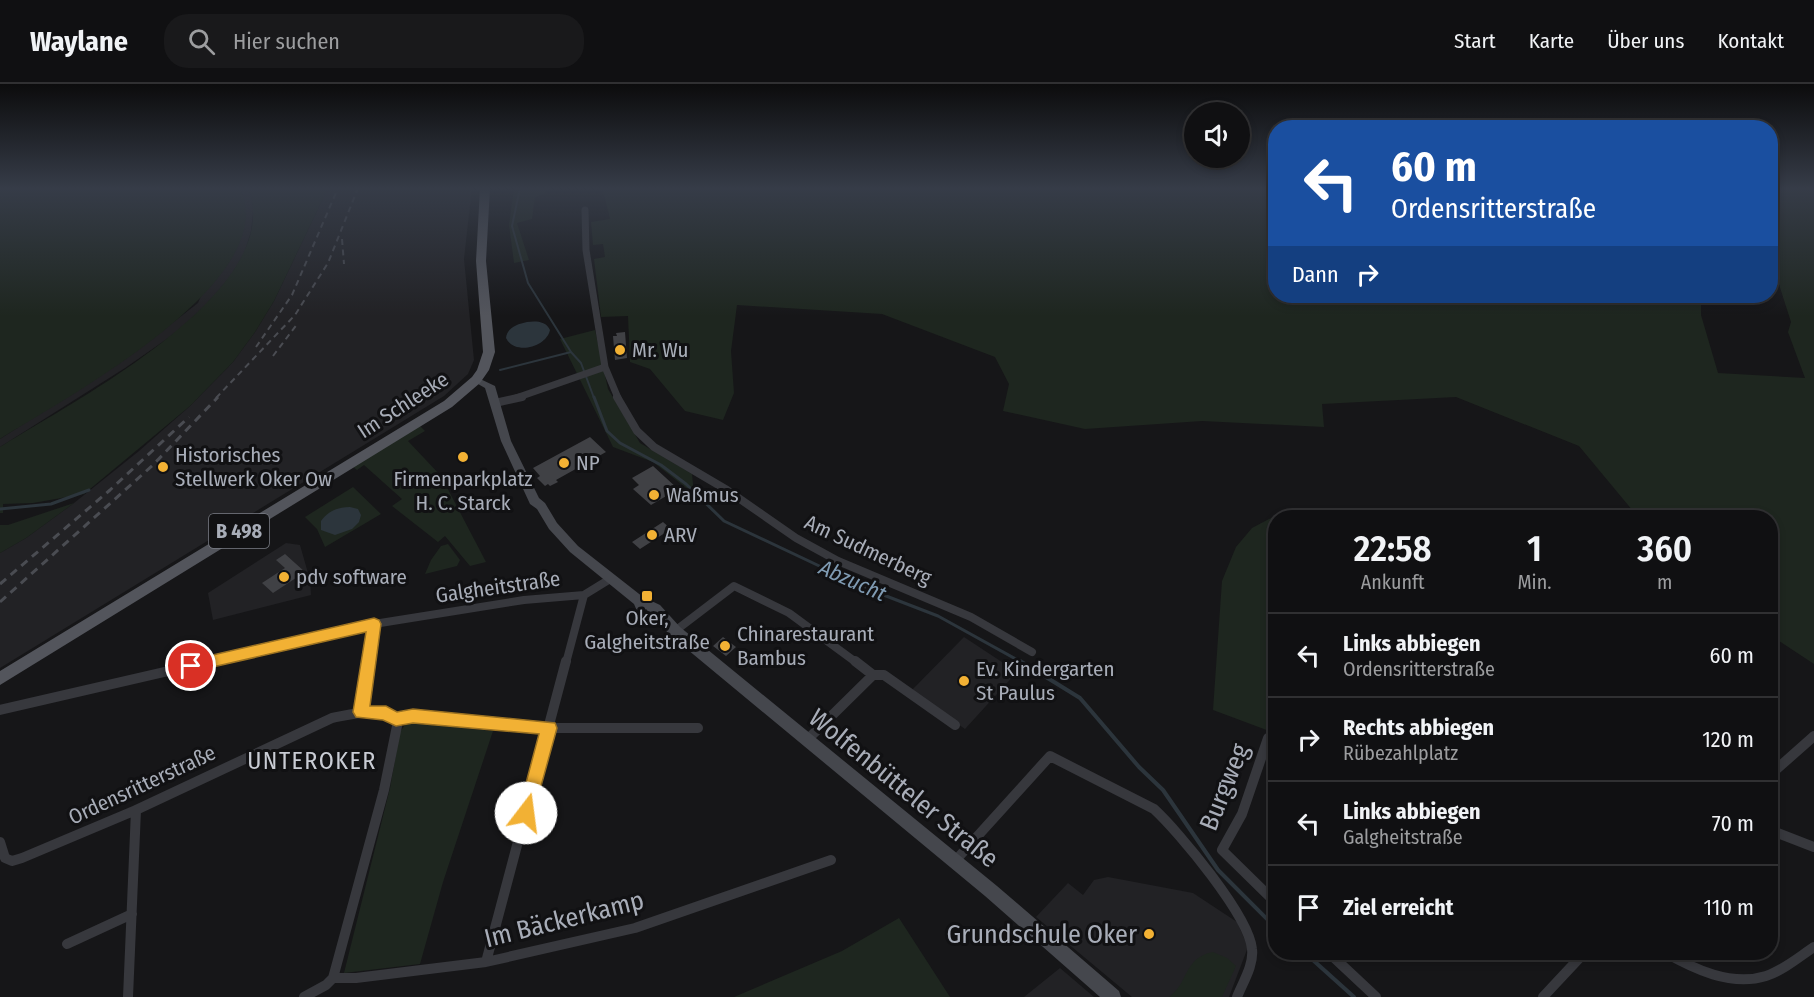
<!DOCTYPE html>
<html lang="de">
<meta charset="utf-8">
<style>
body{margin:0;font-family:"Fira Sans Condensed",sans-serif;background:#19191b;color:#f1f3f6;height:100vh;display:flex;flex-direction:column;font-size:22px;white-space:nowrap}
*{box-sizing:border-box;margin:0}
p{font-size:20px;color:#9c9d9f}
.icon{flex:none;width:33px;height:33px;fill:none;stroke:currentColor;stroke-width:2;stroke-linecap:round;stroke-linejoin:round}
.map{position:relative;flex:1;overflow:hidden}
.side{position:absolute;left:1268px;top:426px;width:510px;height:450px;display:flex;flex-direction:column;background:#101012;border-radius:24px;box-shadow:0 3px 9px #0003,0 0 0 2px #303032}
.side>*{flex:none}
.banner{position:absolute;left:1268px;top:36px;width:510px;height:183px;border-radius:24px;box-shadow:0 3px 9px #0003,0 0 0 2px #303032;background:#1a4fa0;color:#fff;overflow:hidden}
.buttons{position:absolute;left:1184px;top:18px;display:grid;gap:12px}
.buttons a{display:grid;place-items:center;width:66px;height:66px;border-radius:50%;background:#101012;box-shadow:0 3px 9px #0003,0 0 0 2px #303032;font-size:30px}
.pin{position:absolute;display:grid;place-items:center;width:51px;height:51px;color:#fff;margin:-26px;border:3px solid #fff;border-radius:50%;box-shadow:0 2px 6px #0007}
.me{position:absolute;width:66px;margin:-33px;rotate:15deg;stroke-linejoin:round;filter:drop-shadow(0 0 4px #0008)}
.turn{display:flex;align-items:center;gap:21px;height:126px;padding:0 24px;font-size:27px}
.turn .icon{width:78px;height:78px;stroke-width:2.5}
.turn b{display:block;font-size:42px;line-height:51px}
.then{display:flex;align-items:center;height:57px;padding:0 24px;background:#0003;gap:12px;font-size:22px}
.eta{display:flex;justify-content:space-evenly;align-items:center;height:102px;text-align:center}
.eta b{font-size:36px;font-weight:600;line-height:42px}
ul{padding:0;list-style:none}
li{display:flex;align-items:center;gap:18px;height:84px;padding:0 24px;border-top:2px solid #303032}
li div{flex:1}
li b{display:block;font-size:22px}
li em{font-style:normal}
header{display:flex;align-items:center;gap:36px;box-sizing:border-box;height:84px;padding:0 30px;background:#101012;border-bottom:2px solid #303032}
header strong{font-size:28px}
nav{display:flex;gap:33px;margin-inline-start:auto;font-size:21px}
.search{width:420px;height:54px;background:#19191b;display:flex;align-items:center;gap:15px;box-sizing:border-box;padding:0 21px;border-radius:24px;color:#9c9d9f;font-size:22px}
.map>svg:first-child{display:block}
.built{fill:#222225}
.green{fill:#1e261f}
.water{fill:#2c353c}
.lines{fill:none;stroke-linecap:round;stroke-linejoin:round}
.stream-far2{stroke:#2c353c;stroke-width:2}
.stream-far1{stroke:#2c353c;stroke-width:3}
.stream{stroke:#2c353c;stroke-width:4}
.building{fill:#404145}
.street-far2{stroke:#37383d;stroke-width:7}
.street-far1{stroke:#37383d;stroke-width:8}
.street{stroke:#37383d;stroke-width:10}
.secondary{fill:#45474d;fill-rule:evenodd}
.primary{fill:#53555c;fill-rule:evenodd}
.rail-far1{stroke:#4a4c52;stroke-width:2;stroke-dasharray:6 4.5;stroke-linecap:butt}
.rail{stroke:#4a4c52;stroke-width:3;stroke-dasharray:8 6;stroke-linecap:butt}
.route{fill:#f2b134;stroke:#9d7322;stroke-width:1.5}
.poi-dot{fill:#f2b134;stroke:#111113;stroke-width:2}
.labels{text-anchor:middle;stroke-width:6;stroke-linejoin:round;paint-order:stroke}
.shield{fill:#111113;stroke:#7b7e86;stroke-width:1.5}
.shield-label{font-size:20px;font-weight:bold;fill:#a8adb8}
.poi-label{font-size:21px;fill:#a8adb8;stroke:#111113;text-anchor:start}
.street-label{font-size:21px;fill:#a8adb8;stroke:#111113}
.water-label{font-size:22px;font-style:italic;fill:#7f9bb3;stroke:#111113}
.quarter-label{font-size:24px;letter-spacing:1.5px;fill:#c9ccd4;stroke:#111113}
.near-street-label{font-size:26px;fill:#a8adb8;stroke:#111113}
.near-poi-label{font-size:26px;fill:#a8adb8;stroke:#111113;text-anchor:end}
</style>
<header>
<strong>Waylane</strong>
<div class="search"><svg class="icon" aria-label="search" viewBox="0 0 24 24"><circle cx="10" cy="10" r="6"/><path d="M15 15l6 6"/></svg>Hier suchen</div>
<nav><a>Start</a><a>Karte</a><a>Über uns</a><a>Kontakt</a></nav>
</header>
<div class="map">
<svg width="1814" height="913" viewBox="0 0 1814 913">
<rect width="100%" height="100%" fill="#161618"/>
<path class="built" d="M240 104H248L254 118 251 147 244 170 230 193 207 221 177 248 125 284 0 363V355L131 271 198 219 243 111Z
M328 104H472L464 175 474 276 468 290 444 312 0 584V469L26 454 74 419 139 367 190 322 233 278 255 248 274 217Z
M286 459 300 461 310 496 311 511 213 536 208 509Z
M964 553 1017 588 965 645 911 607Z
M1108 793 1193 809 1237 838 1248 863 1229 913H1132L1036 833 1068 799 1083 811 1094 796Z
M1060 884 1094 913H1024Z"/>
<path class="green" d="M0 104H240C285 197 62 316 0 355Z
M248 104H328L274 217 255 248 233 278 190 322 84 410 33 419 3 420V429H0V363C70 319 289 207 248 104Z
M514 104H548L545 110 535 113 532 135 517 139 529 176 514 179 509 141Z
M592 104H1275V212H1701V231L1718 289 1805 294 1788 248 1791 238 1770 172V104H1814V580L1776 555 1770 559V434L1638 433 1579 362 1456 313 1322 320 1324 343 1202 337 1085 345 1003 327 1009 300 995 273 882 230 737 221 731 267 734 309 723 336 685 327 650 285 630 278 628 232 601 233 594 175 605 173 603 160 593 161 591 138 610 135 603 106Z
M595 246 608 305 640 359 692 390 694 410 653 378 613 363 560 255Z
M420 342 425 347 408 357 441 392 486 478 470 482 445 452 438 458 392 422 402 415 364 381 357 386 353 383Z
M353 403 381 430 325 463 317 445 305 433Z
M74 419 26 454 0 469V441H8Z
M1295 425 1370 433 1275 434V649L1213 626 1222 497 1236 463 1252 444 1269 435Z
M448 460 460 476 457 482 425 490 431 476 441 462Z
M407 638 493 647 443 798 420 880 344 889 390 704 400 648Z
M899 834 950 913H734L842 867Z
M1213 868 1227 874 1236 882 1222 913H1169C1189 899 1183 874 1213 868Z"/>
<path class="water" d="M527 238C536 237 546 237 550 246 546 264 514 271 506 254 507 244 517 240 527 238Z
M350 423 358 425 361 431 359 438 352 445 335 451 321 446V437C328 427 338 423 350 423Z"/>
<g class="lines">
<path class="stream-far2" d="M520 104 512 142 528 199 571 268 581 279 594 314
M500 286 571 268"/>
<path class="stream-far1" d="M594 313 607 347 620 359 661 381 686 400 724 437 868 505 938 532 1023 579
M0 425 51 420 89 406"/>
<path class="stream" d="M1020 577 1080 614 1139 683 1163 706 1218 786 1275 843
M1304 868 1354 913"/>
</g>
<path class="building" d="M625 248 627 274 615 276 613 252H617L616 249Z
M590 353 606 368 556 396 558 398 550 402 548 400 545 402 537 394 540 392 533 384Z
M653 382 678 405 651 421 633 405 639 401 632 394Z
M663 438 671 445 640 465 632 458Z
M285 470 305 488 273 509 262 499 285 484 276 476Z
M723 553 736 563 726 572 713 562Z"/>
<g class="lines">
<path class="street-far2" d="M605 283 618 314
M516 314 605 283 586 166 585 126"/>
<path class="street-far1" d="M617 313 637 347 654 363 727 406 796 454 838 477 971 533 1032 568
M495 319 522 313
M675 547 734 502 789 529 857 579
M205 579 374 540 524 516 584 511 610 495
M368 579 374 540
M566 579 584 511"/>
<path class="street" d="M873 591H884L955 641
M0 626 212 577
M361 628 368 577
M1268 654 1242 730 1222 766 1275 818
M807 656 873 591 855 577
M1770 691 1814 652
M1770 746 1814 763
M0 758 5 774 12 777 22 774 136 726 332 634C354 630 376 623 396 635L413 632 549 644H698
M955 777 1050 672 1154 725C1179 748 1249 832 1252 865 1254 881 1243 898 1237 913
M67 860 132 830
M1328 868 1376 913
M1664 868C1694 885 1731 903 1766 892 1784 886 1799 873 1814 863
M486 878 566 577
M333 894 384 706 397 642 396 635
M128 913 136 726
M304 913 326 901 333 894H356L486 878 635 844 831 776
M1543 913 1585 868"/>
<path class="secondary" d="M476 293 495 302 511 357 539 414 545 419 557 439 578 462 643 513 660 521 680 543 997 802 1119 907 1121 913H1100L985 812 670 551 646 525 641 528 637 527 634 520 570 468 549 445 537 425 530 420 501 357 485 304 471 296Z"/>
<path class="primary" d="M480 104H490L486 177 495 268 489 286 480 299 452 323 0 601V587L444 317 472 293 477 286 483 268 476 177Z"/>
<path class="rail-far1" d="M342 155 344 180
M256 263 292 211 338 104
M273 272 298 239
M216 314 295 231 328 179 358 104"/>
<path class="rail" d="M0 500 110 406 189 333
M0 518 153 381 218 313"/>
</g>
<linearGradient id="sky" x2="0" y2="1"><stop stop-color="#0c0c0d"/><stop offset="0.45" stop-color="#363c48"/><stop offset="1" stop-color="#363c48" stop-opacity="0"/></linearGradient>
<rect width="1814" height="232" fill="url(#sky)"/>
<path class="route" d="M374 534 379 536 381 540 370 622H386L397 628 413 625 555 639 557 644 532 735 526 737 520 735 518 729 539 650 413 639 396 642 383 636 356 633 353 628 366 548 191 588 186 586 183 582 186 577 191 576Z"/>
<g class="poi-dot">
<circle cx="620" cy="266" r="6"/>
<circle cx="463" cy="373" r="6"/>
<circle cx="564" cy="379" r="6"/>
<circle cx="163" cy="383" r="6"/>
<circle cx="654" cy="411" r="6"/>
<circle cx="652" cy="451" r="6"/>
<circle cx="284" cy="493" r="6"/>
<rect x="641" y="506" width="12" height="12" rx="3"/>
<circle cx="725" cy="562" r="6"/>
<circle cx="964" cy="597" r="6"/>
<circle cx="1149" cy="850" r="6"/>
</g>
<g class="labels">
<rect class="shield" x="209" y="430" width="60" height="34" rx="4.5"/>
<g class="shield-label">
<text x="239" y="454">B 498</text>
</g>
<g class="poi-label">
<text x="632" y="273">Mr. Wu</text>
<text x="175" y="378">Historisches<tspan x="175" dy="24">Stellwerk Oker Ow</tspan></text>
<text x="576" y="386">NP</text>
<text x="463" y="402" text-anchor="middle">Firmenparkplatz<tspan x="463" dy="24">H. C. Starck</tspan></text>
<text x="666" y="418">Waßmus</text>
<text x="664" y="458">ARV</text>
<text x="296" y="500">pdv software</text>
<text x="647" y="541" text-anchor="middle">Oker,<tspan x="647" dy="24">Galgheitstraße</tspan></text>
<text x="737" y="557">Chinarestaurant<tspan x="737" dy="24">Bambus</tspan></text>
<text x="976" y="592">Ev. Kindergarten<tspan x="976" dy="24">St Paulus</tspan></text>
</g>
<g class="street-label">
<text transform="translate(403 321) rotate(-33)" y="7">Im Schleeke</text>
<text transform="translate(868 466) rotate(25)" y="7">Am Sudmerberg</text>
<text transform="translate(498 503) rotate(-8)" y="7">Galgheitstraße</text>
<text transform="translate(142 701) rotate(-25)" y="7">Ordensritterstraße</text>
</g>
<g class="water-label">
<text transform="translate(853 496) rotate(24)" y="8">Abzucht</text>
</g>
<g class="quarter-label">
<text x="312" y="685">UNTEROKER</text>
</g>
<g class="near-street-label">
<text transform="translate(1224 703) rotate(-68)" y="9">Burgweg</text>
<text transform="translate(904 704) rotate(39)" y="9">Wolfenbütteler Straße</text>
<text transform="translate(564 835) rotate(-14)" y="9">Im Bäckerkamp</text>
</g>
<g class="near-poi-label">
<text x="1137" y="859">Grundschule Oker</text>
</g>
</g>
</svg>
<div class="buttons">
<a><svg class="icon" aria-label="sound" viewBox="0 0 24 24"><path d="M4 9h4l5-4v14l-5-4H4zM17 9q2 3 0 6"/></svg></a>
</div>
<div class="pin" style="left:191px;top:582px;background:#d93025"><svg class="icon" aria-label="arrive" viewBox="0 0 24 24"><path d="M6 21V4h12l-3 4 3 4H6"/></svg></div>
<svg class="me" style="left:526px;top:729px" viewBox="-20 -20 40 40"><circle r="19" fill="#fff"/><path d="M0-13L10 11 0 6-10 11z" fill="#f2b134"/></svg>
<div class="banner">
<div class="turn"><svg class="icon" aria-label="left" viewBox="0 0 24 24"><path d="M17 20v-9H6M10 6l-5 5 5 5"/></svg><div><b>60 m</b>Ordensritterstraße</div></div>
<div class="then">Dann<svg class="icon" aria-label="right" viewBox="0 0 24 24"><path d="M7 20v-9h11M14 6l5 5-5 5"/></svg></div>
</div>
<section class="side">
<div class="eta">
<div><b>22:58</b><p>Ankunft</p></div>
<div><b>1</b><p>Min.</p></div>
<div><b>360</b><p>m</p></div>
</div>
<ul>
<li><svg class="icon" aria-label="left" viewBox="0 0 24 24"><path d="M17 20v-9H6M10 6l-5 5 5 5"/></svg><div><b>Links abbiegen</b><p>Ordensritterstraße</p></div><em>60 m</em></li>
<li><svg class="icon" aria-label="right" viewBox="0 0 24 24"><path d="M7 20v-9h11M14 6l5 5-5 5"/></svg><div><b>Rechts abbiegen</b><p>Rübezahlplatz</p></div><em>120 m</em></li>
<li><svg class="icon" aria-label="left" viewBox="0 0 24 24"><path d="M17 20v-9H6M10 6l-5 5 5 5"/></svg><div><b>Links abbiegen</b><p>Galgheitstraße</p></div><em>70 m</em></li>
<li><svg class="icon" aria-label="arrive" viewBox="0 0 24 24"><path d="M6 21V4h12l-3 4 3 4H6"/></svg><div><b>Ziel erreicht</b></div><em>110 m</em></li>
</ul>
</section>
</div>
